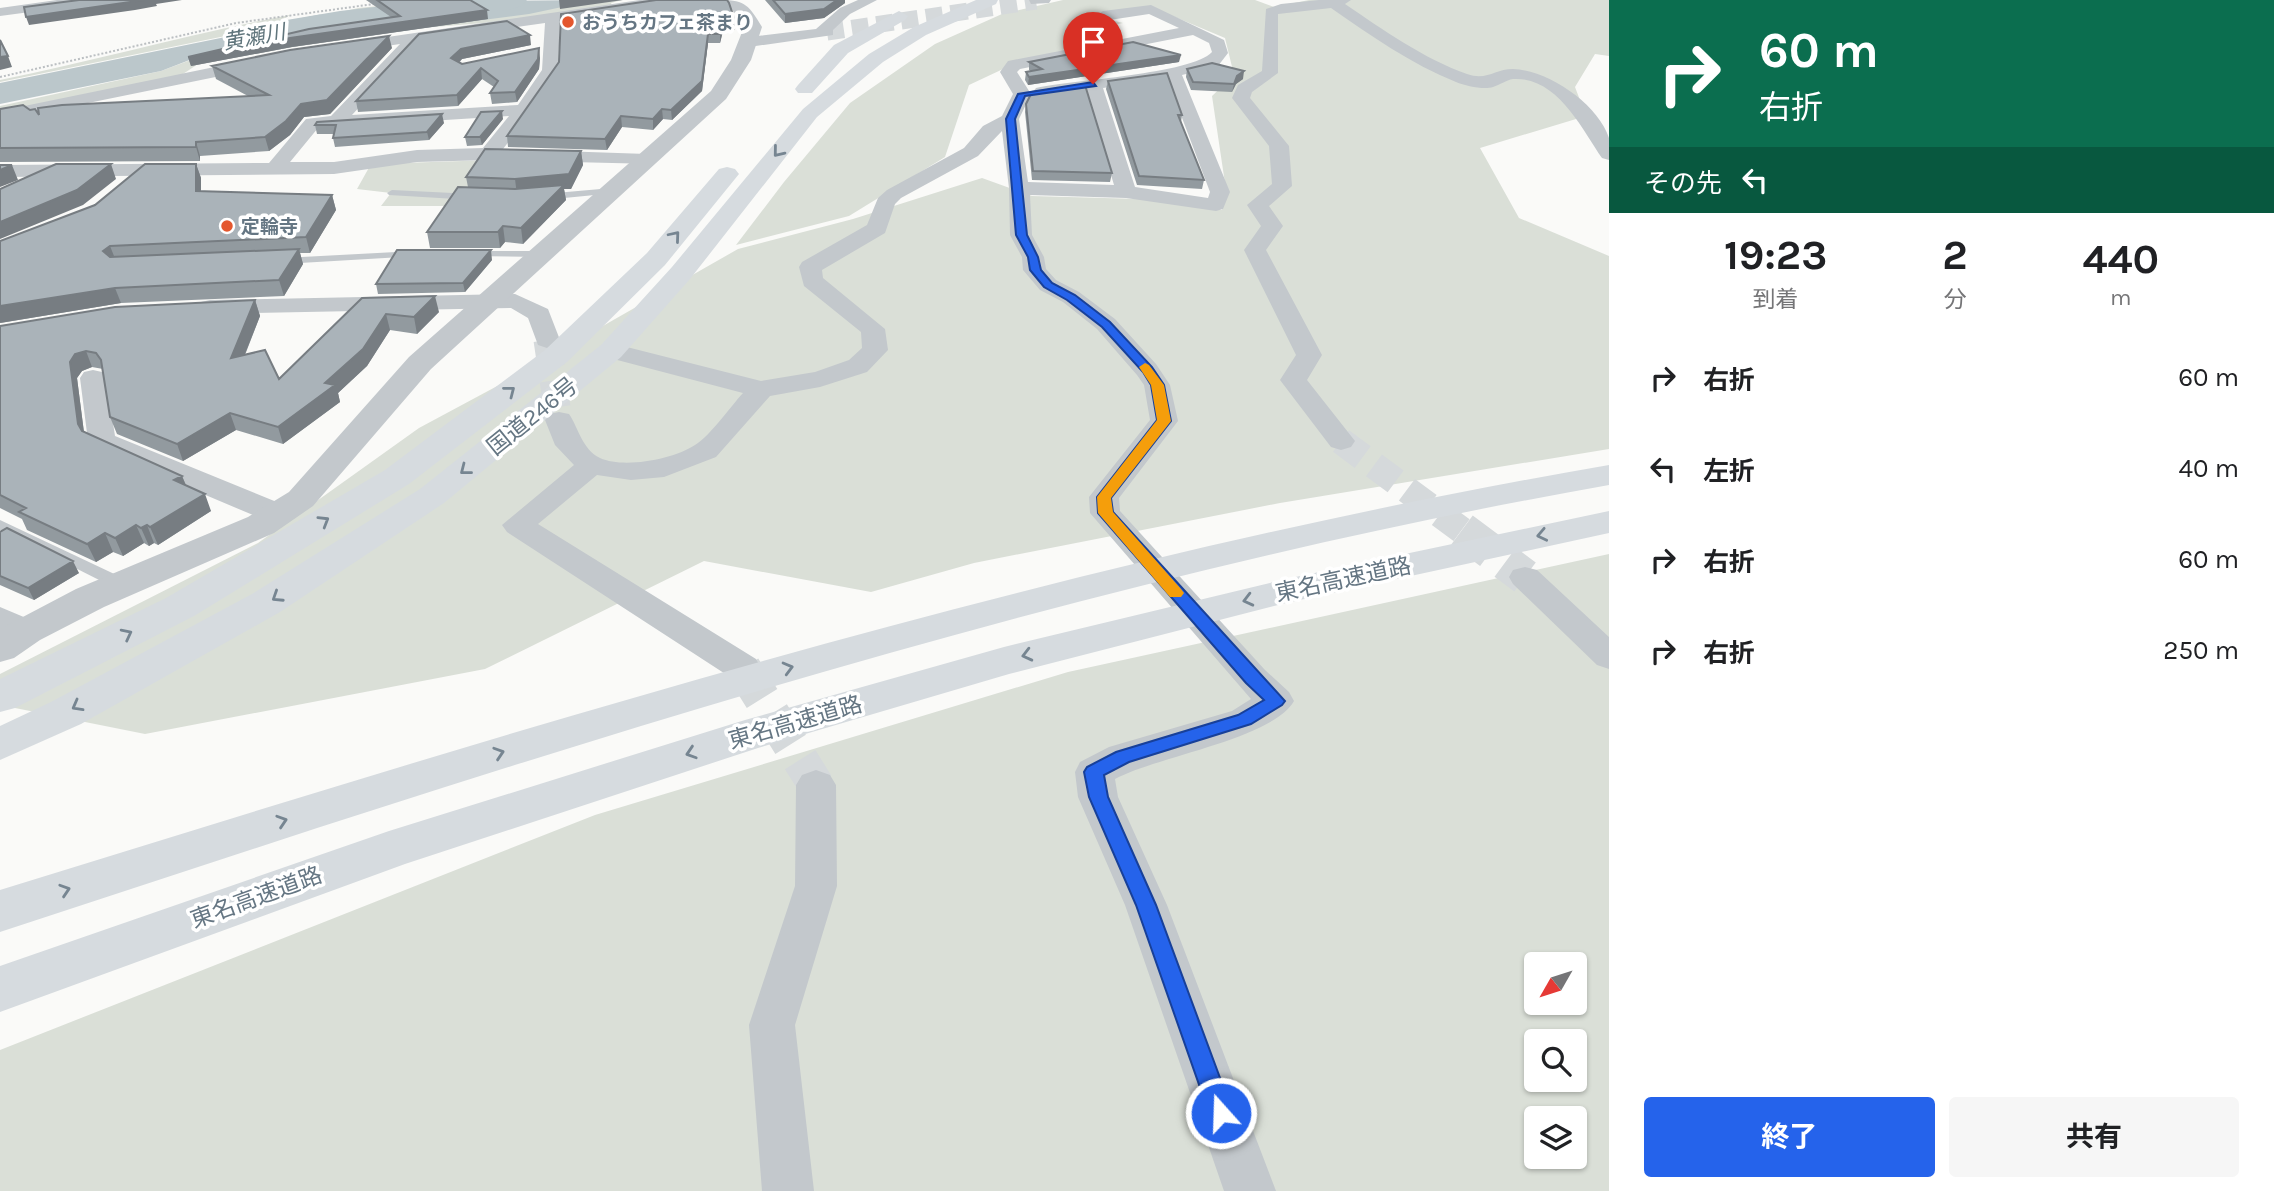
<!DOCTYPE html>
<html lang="ja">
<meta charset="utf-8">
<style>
body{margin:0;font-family:Karla,"Noto Sans JP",sans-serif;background:#f6f6f6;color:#202124;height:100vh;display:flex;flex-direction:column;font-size:26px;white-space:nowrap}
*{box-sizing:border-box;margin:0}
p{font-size:23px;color:#757577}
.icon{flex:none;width:38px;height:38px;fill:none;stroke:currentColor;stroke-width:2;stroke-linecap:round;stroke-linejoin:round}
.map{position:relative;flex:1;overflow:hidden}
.side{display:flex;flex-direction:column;background:#fff;width:665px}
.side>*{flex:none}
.hud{background:#0b6e4f;color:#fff;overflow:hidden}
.needle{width:46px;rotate:231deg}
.fabs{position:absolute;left:1524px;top:952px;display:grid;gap:14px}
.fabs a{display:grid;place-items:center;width:63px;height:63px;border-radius:7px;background:#fff;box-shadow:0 2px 5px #0004;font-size:35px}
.pin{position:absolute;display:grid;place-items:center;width:60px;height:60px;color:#fff;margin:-72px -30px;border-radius:50% 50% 50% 0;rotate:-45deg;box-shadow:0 0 7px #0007}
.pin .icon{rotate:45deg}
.me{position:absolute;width:77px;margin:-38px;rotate:340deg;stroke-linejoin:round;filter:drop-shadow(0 0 5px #0008)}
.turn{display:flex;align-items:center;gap:24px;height:147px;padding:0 35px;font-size:32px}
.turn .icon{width:91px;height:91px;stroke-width:2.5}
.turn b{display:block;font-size:49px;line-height:60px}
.then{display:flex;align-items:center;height:66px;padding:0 35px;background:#0003;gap:14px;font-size:26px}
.eta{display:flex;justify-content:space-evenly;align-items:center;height:119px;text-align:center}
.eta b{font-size:42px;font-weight:700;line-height:49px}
.action{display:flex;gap:14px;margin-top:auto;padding:14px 35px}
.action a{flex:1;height:80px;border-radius:7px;background:#2563eb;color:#fff;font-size:28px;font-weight:700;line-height:80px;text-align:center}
.action a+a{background:#f6f6f6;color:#202124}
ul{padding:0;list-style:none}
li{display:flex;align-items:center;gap:21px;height:91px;padding:0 35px}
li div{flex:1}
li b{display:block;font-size:26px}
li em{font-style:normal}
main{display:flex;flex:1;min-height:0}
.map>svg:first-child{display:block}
.green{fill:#dadfd7;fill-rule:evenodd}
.water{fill:#bbc7cb}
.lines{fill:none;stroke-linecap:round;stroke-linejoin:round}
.river{fill:#bbc7cb;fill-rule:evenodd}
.minor-tunnel-far2{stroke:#d5d9db;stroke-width:17;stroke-dasharray:17 8;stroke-linecap:butt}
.minor-tunnel-far1{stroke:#d5d9db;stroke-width:27;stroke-dasharray:27 14;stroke-linecap:butt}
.minor-tunnel{stroke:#d5d9db;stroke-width:36;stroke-dasharray:36 18;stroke-linecap:butt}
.path{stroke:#bbbfc2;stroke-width:2;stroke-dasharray:2 2;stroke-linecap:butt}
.service{fill:#c3c8cc;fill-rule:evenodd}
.minor{fill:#c3c8cc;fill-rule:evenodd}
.tertiary{fill:#c3c8cc;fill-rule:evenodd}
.trunk{fill:#d6dbdf;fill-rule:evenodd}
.motorway{fill:#d6dbdf;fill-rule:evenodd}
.wall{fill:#929a9f}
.shaded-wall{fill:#777d82}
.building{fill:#aab3b9;stroke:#777d82;stroke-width:2}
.oneway{stroke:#768591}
.route{fill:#2563eb;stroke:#184099;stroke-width:2}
.slow{fill:#f59e0b}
.poi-dot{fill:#e4572e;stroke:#fff;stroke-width:2.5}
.labels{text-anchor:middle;stroke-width:7;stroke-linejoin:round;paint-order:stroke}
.far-poi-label{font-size:19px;font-weight:bold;fill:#657683;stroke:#fff;text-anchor:start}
.far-water-label{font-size:21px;font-style:italic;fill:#60757c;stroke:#fff}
.street-label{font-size:23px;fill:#657683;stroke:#fff}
</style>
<main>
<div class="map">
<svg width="1609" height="1191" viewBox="0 0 1609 1191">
<rect width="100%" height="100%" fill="#fafaf8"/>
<path class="green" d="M438 0H500L477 8 340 20 303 21 358 8Z
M595 0H622L611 3 613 7 495 22 422 28 204 60 180 76 0 115V106L161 71 196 58Z
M1063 0H1255L1274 7 1309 0H1609V56L1595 54 1575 87 1586 116 1480 148 1519 218 1609 256V449L1280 503 974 563 871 592 704 561 485 669 145 734 0 705V674L258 543 419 428 501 384 738 249 853 219 982 178 1032 196 1140 199 1222 210 1226 190 1212 96 1234 75 1225 38 1151 7 1103 18 1123 23 1083 32 1102 44 1018 62 969 85 945 157 849 216 736 245 784 182 850 103 935 44 1002 14Z
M290 15 279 22 289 23 0 82V80C97 60 193 33 290 15Z
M493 160 472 197 446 206H381L391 193 357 189 371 164Z
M1609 554V1191H0V1050L595 815 1068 672ZM1536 964H1575V1003H1536ZM1536 1041H1575V1080H1536ZM1536 1118H1575V1157H1536Z"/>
<path class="water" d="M595 0 529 14 200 56 161 71 0 104V83L289 24 281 22 323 14 302 20 477 9 495 1Z"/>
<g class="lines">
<path class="river" d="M435 0H527L522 6 512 9 340 29 263 42 252 40 247 33 252 26 263 24 340 11Z"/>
<path class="minor-tunnel-far2" d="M827 32 1036 1"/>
<path class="minor-tunnel-far1" d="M547 340 559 420
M1341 441 1464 532"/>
<path class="minor-tunnel" d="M1462 530 1525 577
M743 668 816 785"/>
<path class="path" d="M0 77 236 23 374 4"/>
<path class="service" d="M612 188 615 189V193L544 200 539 197 544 194Z
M392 190 473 194 478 197 473 200 389 195 387 193Z
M415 251 419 252V256L283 264 278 261 283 258Z
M472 251H540L545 254 540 257 468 256 467 254Z
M0 520 127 580 129 584 121 589 115 588 0 530Z"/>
<path class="minor" d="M57 0H97L90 4 0 16V8Z
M640 0H678L671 4 560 21 558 70 530 114 503 149 647 154 657 160 654 164 489 160 417 162 334 174 0 177V165L269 163 306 119 331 116 400 44 346 52 338 47 340 44ZM545 23 542 70 518 105 352 115 420 41ZM509 116 483 148 417 150 334 162H290L318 128Z
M858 0H877L850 14 833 30V35L749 47 741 42 749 37 816 29 840 8Z
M1029 0H1051L1049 3 1031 4Z
M1319 0H1351L1345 4C1382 29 1424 59 1467 74 1487 81 1495 69 1513 69 1548 70 1598 104 1609 138 1609 144 1609 154 1609 160L1602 158C1582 129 1557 76 1513 79 1506 80 1500 85 1493 87 1484 90 1466 86 1456 82 1411 64 1370 35 1331 8L1278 14V73L1252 92 1250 98 1289 146 1292 186 1269 206 1283 226 1266 250 1322 355 1307 380 1355 441 1351 447 1341 450 1331 447 1280 380 1296 355 1244 250 1261 226 1247 205 1272 184 1269 146 1232 98 1238 85 1262 71 1266 9 1281 4Z
M1151 5 1224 40 1228 53 1218 66 1182 75 1230 192 1223 209 1216 211 1126 198 1030 195 1032 235 1044 257 1046 269 1056 280 1079 292 1115 319 1156 364 1170 385 1178 421 1119 498 1120 511 1265 670 1289 692 1294 701C1272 739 1158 756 1115 779L1118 797 1167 905 1276 1191H1224L1125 905 1078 797 1075 772 1080 762 1109 747 1232 711 1251 699 1090 513 1089 497 1150 420 1144 385 1137 375 1097 329 1063 302 1040 290 1023 270 1022 257 1010 235 1009 188 1002 131 978 156 901 198 895 204 885 233 822 270 823 278 885 329 888 350 867 372 820 387 770 396 716 457 664 477 631 480 597 475 538 524 756 659 761 668 756 677 743 680 730 677 507 532 502 525 574 465 555 445 545 420 549 414 559 412 569 414C579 429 582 449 600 458 624 469 674 459 695 445 711 435 730 407 743 393L602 356 598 351 602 346 611 343 761 381 815 372 849 360 862 348 861 332 804 286 799 267 802 262 867 225 878 198 887 190 964 148 983 126 1002 116 1013 94 1000 72 1008 61 1179 28 1149 14 1103 21 1095 16 1103 11ZM1193 35 1209 43 1212 52C1192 74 1071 80 1036 88L1033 92 1042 97 1086 90 1114 185 1028 182 1019 119 1031 94 1017 72 1020 69ZM1167 78 1210 192 1208 198 1135 187 1103 88Z
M258 58 264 59 266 63 264 67 0 121V111Z
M515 294 548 309 560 340 556 345 547 348 538 345 528 318 511 308 210 314 201 312 198 307 201 302 210 300Z
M93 370 102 372 106 378 115 436 289 507 293 514 289 521 278 523 267 521 92 447 88 441 80 378 84 372Z
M1525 567 1537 570 1609 637V669L1597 665 1513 584 1509 577 1513 570Z
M0 607 38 623 43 631 38 639 26 642 0 632Z
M816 770 830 775 836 785 837 886 795 1025 814 1191H762L749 1025 795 886 796 785 802 775Z"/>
<path class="tertiary" d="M721 0C746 0 749 6 762 27L751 60 726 99 431 369 313 506 274 533 104 607 40 640 14 658 0 662V629L76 589 248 517 289 492 409 357 711 91 731 60 744 27 738 16Z"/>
<path class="trunk" d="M976 0H998L996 4 926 35 883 62 817 117 690 279 621 357 444 503 280 612 81 724 0 760V726L51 702 252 594 420 489 601 345 672 267 803 109 869 54 914 27Z
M899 11 908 16 905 20 848 53 812 93H798L795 89 798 85 834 45Z
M727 167 735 169 739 174 665 265 567 362 409 484 194 616 15 708 0 712V679L166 598 385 470 545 350 647 253 719 169Z"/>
<path class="motorway" d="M1609 465V485C1059 582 529 758 0 932V890C530 726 1061 559 1609 465Z
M1609 511V533L1286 603 1009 674 758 748 405 864 0 1012V966L389 831 745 720 1004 647 1286 579Z"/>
</g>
<path class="wall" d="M366 0H470L488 19 292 47 191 66 188 57 391 17Z
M656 0 735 21V30L723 31 720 43H708L702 91 672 120 663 119 653 130 622 127 607 150 508 147 507 136Z
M765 0H845V3L824 18 785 23Z
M419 34 531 45 462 59 459 63 462 64 540 58 539 69 517 102 492 104 490 93 494 87 482 79 458 106 358 112 356 101Z
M392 48 330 114 304 117 290 135 269 151 200 156V161L0 162V109L39 115 248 96 216 79 212 66Z
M1029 62H1179L1028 85 1025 80 1026 72 1031 71 1029 70Z
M1187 69 1243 79 1236 84 1232 92 1191 90 1186 77Z
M1108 81 1182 115 1181 122 1204 180 1202 189 1137 185 1106 89Z
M1026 104 1112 173 1110 182 1032 180 1025 112Z
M503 119 482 145 467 146 465 137Z
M444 123 429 140 335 147 333 138 334 134H317L315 125Z
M581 151 583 165 571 189H564L566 200 523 244 505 242 500 248H430L427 232 468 187 466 177Z
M196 164 201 178V191L332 195 336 210 310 253H300L303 264 284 296 121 303 0 323 95 205Z
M492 260 465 292 378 294 376 284Z
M362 298 439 312 417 334 390 330 367 366 338 393 340 402 283 444 236 430 183 461 117 434 110 417 103 369 92 367 82 371 77 378 84 432 182 476 186 485 211 511 158 545 154 543 149 546 144 543 123 556 113 552 96 562 27 530 22 519 0 508V326L255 300 260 316 245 355 279 379Z
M0 532 79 573 34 600 0 585Z"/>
<path class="shaded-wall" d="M144 0H182L156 4 157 6 135 10 29 25 26 17Z
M559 0H623L560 9Z
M837 0H845V3L824 18 785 23V14Z
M487 10 488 19 292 47 191 66 188 57 290 38Z
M722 22 723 31 720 43V34Z
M708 34V43L702 91 672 120 671 110Z
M530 35 531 45 462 59 453 68 451 58 461 49Z
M389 36 392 48 330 114 304 117 290 135 269 151 265 137 301 104Z
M539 48 540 58 539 69 517 102 515 92Z
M1181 55 1179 62 1028 85 1029 77Z
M8 56 12 67 0 70V57Z
M481 68 482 79 458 106 457 95Z
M1244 71 1243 79 1236 84 1232 92 1234 84 1237 76Z
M662 109 663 119 653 130V119Z
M502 111 503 119 482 145 480 137Z
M442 114 444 123 429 140 427 132Z
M621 116 622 127 607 150 605 139Z
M196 142 200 156V161L196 147Z
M581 151 583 165 571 189H564L566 200 523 244 515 179Z
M111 164 116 179 83 205 0 239V222Z
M196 164 201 178V206L196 191Z
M12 165 18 180 0 187V170Z
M332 195 336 210 310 253 306 237Z
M503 226 505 242 500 248 498 232Z
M110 246 116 261 103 251Z
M299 249 303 264 284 296 279 280Z
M491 250 492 260 465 292 463 283Z
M115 288 121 303 0 323V306Z
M435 296 439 312 417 334 414 317Z
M255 300 260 316 237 374 231 358Z
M386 314 390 330 367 366 338 393 340 402 283 444 278 427 325 383Z
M86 351 92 367 82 371 77 378 85 441 78 424 70 362 75 354Z
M230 413 236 430 183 461 177 444Z
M182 476 189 493 174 480Z
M205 494 211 511 158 545 150 527Z
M136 525 144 543 123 556 115 538Z
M147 525 154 543 149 546 141 528Z
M105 533 113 552 96 562 87 544Z
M73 561 79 573 34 600 28 588Z"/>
<path class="building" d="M79 0H144L26 17 24 7Z
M377 0H470L487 10 290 38 188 57 309 29 400 16Z
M656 0H727L729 3 735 21 722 22 720 34H708L702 81 671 110 662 109 653 119 621 116 605 139 507 136 559 62 561 14Z
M773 0H837L824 9 785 14Z
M507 21 530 35 461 49 451 58 462 64 539 48 538 59 515 92 490 93 498 81 481 68 457 95 356 101 419 34Z
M389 36 327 100 301 104 286 121 265 137 196 142V147L0 148V109L23 105 30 110 35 109 39 115 38 108 62 105 269 95 212 66 290 50Z
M0 40 8 56 0 57Z
M1133 42 1181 55 1029 77 1026 72 1042 69 1029 62Z
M1212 63 1244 71 1237 76 1234 84 1193 82 1187 69Z
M1167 73 1182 115H1178L1204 180 1139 176 1108 81Z
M1085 85 1112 173 1033 171 1026 104 1032 92Z
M502 111 480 137H465L481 112Z
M442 114 427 132 333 138 336 125H315L317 122Z
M485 149 581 151 569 174 515 179 466 177Z
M56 164H111L77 190 0 222V189Z
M145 164H196V191L332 195 306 237 110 246 103 251 110 257 299 249 279 280 115 288 0 306V241L95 205Z
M0 165H12L0 170Z
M564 185 521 228 503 226 498 232H427L458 187 515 189Z
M397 250H491L463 283 376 284Z
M435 296 414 317 386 314 363 349 325 383 335 385 278 427 230 413 177 444 110 417 101 360 96 353 86 351 75 354 70 362 78 424 82 431 182 476 174 480 205 494 150 527 147 525 141 528 136 525 115 538 105 533 87 544 19 512 26 508 0 495V326L115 307 255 300 231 358 265 350 279 379 362 298Z
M7 528 73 561 28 588 0 576V532Z"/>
<defs><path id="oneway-chevron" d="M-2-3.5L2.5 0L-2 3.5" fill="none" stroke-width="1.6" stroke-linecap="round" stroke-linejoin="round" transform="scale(1.75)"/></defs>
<g class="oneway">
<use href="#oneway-chevron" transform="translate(778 152) rotate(129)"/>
<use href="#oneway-chevron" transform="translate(675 236) rotate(-50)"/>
<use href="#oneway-chevron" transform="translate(510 391) rotate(-38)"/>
<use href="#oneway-chevron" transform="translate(465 470) rotate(142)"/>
<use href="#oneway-chevron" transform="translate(324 521) rotate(-31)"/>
<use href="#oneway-chevron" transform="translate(1542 535) rotate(168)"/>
<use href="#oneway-chevron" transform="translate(277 597) rotate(147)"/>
<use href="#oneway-chevron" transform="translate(1248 600) rotate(166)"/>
<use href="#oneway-chevron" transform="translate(127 634) rotate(-27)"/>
<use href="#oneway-chevron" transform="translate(1027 655) rotate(166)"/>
<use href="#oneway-chevron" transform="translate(788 668) rotate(-15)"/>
<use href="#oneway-chevron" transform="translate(77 706) rotate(151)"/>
<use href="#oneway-chevron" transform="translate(499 753) rotate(-18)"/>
<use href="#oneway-chevron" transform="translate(691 753) rotate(162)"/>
<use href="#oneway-chevron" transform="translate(282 821) rotate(-18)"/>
<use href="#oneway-chevron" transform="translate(65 890) rotate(-18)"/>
</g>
<path class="route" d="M1093 82 1096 86 1025 96 1015 119 1027 235 1038 257 1041 270 1052 283 1075 295 1110 322 1152 367 1164 385 1171 421 1111 498 1113 512 1285 701 1282 705 1251 724 1129 762 1104 775 1108 797 1156 905 1233 1113 1230 1121 1221 1124 1213 1121 1209 1113 1136 905 1089 797 1084 772 1087 767 1116 752 1238 715 1264 700 1246 683 1098 513 1097 497 1157 420 1151 385 1143 372 1102 327 1067 300 1044 287 1030 270 1028 257 1016 235 1006 119 1018 94Z"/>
<path class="slow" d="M1145 363 1149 365 1164 385 1171 421 1111 498 1113 512 1181 589 1184 593 1181 597H1170L1098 513 1097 497 1157 420 1151 385 1139 367Z"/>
<g class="poi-dot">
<circle cx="568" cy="22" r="7"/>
<circle cx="227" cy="226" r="7"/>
</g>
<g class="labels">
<g class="far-poi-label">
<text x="582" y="29">おうちカフェ茶まり</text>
<text x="241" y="233">定輪寺</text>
</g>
<g class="far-water-label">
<text transform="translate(254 37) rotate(-10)" y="7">黄瀬川</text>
</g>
<g class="street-label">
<text transform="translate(532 416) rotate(-39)" y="8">国道246号</text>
<text transform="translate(1343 579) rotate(-12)" y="8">東名高速道路</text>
<text transform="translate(795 722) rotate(-16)" y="8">東名高速道路</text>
<text transform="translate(256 897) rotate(-20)" y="8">東名高速道路</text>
</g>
</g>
</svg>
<div class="fabs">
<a><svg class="needle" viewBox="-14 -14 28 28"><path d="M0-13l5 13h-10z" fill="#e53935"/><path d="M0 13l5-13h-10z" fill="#757577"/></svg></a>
<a><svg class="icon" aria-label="search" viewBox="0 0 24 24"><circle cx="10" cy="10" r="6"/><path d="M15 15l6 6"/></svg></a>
<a><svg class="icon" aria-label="layers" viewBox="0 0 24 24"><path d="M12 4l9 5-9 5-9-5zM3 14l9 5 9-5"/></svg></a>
</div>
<div class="pin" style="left:1093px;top:84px;background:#d93025"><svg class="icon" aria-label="arrive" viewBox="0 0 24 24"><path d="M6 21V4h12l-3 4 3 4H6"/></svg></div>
<svg class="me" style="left:1221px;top:1113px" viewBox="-20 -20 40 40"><circle r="17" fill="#2563eb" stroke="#fff" stroke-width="3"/><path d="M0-11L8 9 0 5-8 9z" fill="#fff"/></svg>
</div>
<section class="side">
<div class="hud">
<div class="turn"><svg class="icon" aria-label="right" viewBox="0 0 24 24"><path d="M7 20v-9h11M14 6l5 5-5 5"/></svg><div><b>60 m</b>右折</div></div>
<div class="then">その先<svg class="icon" aria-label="left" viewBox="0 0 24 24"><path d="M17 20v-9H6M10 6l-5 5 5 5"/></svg></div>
</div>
<div class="eta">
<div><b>19:23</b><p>到着</p></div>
<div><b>2</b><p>分</p></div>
<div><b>440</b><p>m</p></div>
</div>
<ul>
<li><svg class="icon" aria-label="right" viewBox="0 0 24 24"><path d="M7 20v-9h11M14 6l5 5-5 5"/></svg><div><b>右折</b></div><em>60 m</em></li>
<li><svg class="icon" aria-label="left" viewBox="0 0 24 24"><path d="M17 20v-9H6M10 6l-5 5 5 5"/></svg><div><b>左折</b></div><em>40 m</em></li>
<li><svg class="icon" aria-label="right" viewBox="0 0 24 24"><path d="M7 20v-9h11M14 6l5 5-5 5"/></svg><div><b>右折</b></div><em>60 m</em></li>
<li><svg class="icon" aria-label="right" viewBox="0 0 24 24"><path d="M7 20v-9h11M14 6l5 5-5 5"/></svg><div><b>右折</b></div><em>250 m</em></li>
</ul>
<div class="action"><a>終了</a><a>共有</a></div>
</section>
</main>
